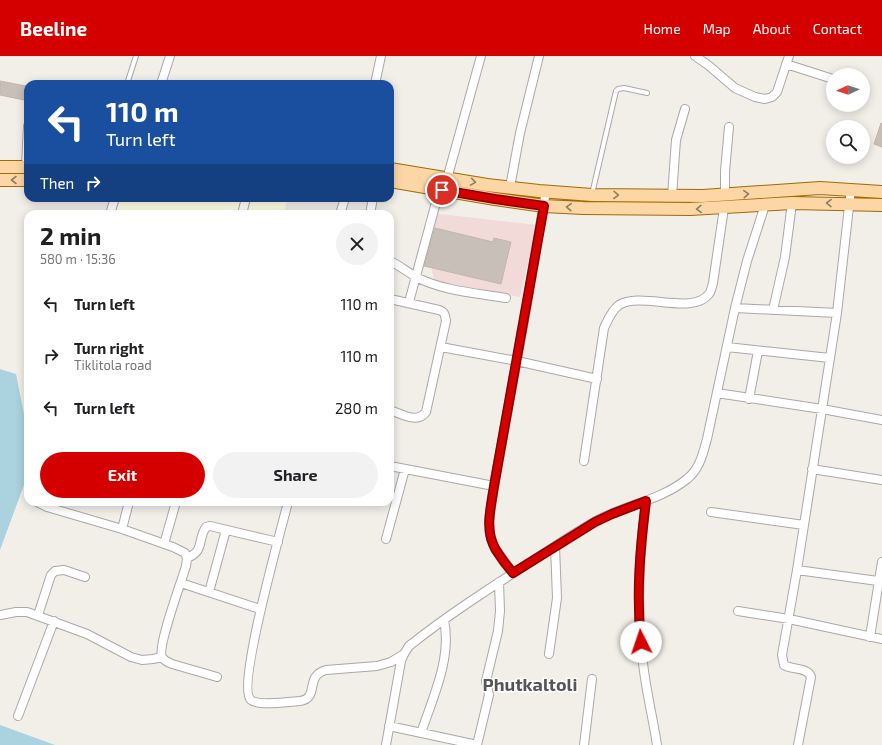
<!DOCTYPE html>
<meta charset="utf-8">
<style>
body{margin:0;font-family:"Exo 2",sans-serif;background:#f2f2f2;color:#202124;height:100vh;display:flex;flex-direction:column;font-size:15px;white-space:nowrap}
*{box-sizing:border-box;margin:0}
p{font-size:13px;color:#757577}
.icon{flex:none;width:22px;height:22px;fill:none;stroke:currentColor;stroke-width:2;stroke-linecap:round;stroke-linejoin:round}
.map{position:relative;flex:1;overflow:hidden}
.drawer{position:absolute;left:24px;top:154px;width:370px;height:296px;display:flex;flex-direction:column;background:#fff;border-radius:12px;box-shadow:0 2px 10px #0003}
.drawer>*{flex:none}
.banner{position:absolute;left:24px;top:24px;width:370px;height:122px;border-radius:12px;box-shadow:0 2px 10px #0003;background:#1a4fa0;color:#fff;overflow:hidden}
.needle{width:26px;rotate:266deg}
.controls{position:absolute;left:826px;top:12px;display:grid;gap:8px}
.controls a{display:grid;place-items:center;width:44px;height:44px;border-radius:50%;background:#fff;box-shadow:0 2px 10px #0003;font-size:20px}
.pin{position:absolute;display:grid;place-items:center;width:34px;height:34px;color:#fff;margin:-17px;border:2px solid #fff;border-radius:50%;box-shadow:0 1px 4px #0007}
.me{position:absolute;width:44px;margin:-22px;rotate:356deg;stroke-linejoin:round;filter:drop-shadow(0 0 3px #0008)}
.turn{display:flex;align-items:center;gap:14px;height:84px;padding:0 16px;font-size:18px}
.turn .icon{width:52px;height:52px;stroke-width:2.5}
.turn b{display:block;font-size:28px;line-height:34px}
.then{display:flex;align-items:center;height:38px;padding:0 16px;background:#0003;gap:8px;font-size:15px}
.round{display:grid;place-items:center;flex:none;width:42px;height:42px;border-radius:21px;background:#f2f2f2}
.headline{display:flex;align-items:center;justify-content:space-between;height:68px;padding:0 16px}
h1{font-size:24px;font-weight:700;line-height:30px}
.cta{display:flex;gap:8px;margin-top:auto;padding:8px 16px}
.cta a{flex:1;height:46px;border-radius:24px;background:#d40000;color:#fff;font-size:16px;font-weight:700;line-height:46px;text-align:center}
.cta a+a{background:#f2f2f2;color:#202124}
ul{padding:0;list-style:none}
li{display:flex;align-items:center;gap:12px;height:52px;padding:0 16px}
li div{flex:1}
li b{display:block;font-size:15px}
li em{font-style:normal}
header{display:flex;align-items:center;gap:24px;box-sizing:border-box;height:56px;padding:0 20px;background:#d40000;color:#fff}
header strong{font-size:19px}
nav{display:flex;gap:22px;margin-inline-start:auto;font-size:14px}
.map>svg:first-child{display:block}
.commercial{fill:#f2dad9}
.education{fill:#ffffe5}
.water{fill:#aad3df}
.building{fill:#c7bfb8;stroke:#c4b6ab}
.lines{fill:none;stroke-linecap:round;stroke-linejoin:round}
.service-casing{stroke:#a9a9a9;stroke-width:6}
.minor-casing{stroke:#a9a9a9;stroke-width:10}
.primary-casing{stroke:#a06b00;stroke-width:14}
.service{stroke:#fff;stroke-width:4}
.minor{stroke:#fff;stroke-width:8}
.primary{stroke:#fcd6a4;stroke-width:12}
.oneway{stroke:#8f7c63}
.route-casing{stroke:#8a0000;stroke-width:10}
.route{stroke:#d40000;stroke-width:7}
.labels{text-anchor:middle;stroke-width:3;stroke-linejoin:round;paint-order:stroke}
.district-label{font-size:18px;font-weight:bold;fill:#555;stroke:#fff}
</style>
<header>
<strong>Beeline</strong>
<nav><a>Home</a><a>Map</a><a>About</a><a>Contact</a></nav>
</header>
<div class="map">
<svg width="882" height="689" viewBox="0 0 882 689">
<rect width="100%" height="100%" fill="#f2efe9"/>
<path class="commercial" d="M431 157 537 169 520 241 434 225 425 176Z"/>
<path class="education" d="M114 142H287L284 158H110Z"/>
<path class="water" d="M0 313 16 318 28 378V418L0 494Z
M0 669 55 689H0Z"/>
<path class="building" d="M0 25 26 30 24 44 0 39Z
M881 67 882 68V91L874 88Z
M435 172 493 186 494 182 511 186 501 228 424 210Z"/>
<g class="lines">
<defs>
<path id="service" d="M127 28 136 0
M592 138 616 35 618 33 624 32 647 37"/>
<path id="minor" d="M695 0 708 9 735 32 755 41 765 43 772 41 777 36 789 0
M786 8 833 23
M161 28 170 0
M375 28 381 0
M26 111 28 70
M447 123 481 0
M510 131 520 77 539 0
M725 139V115L729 71
M672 140 676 84 685 53
M110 158 115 142
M242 158 246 142
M340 158 345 142
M370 158 373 142
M390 205C399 209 407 216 416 221 443 235 477 237 506 242
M390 243 439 254C445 256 445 259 446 265L426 356C417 368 402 358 390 354
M409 246 435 150 442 134
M735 252 837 257
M773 254 785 201 792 147
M441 291 517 305 597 323
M727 291 830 302
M717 337 822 353 882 364
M749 343 758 295
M584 405 604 272C608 264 611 255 619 249 641 235 692 260 709 238 711 236 712 230 713 227L724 152
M390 410 494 430
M812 413 882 424
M646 445C639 499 636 553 643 607 646 635 653 662 657 689
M37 446 47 451 122 473 173 491 185 497 187 502 186 510C182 524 157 591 162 601 164 605 168 606 172 608L217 621
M288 446C282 471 236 632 251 644 258 650 290 646 300 645 320 642 304 620 326 614L377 610 391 606 404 598
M711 456 804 469
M122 473 129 446
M386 483 405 413
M164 488 176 446
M187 502C205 495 197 484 206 471L210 470 278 486
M797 514 878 525
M513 517 495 493 490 479 489 465 494 430 527 248 546 135
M181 527 260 553
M209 536 226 474
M738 555 789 563 882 583
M0 559 16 556H27L87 578 131 601 142 604 153 603 162 601
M38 559 51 519 55 515 64 514 85 521
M870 581 882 506
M549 598 557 542 555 490
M18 660 54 565
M389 670 477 689
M421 677C433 641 452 602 444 564
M386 689 401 605 404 598 409 590C448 559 490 532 532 505 552 492 573 478 594 466 624 449 660 445 687 423 700 413 703 397 707 383L735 252 747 205 765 149
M477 689 489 639 486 625 498 575 500 555 499 526
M584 689 592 623
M798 689 811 621C808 611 792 614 784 609L782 599 797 514 837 257 851 133"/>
<path id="primary" d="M0 111H28
M390 113 487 129 539 135 592 139 703 140 820 132 882 136
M0 124H28
M390 125 495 143 544 150 583 152 690 153 792 147 882 149"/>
</defs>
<use href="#service" class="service-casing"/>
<use href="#minor" class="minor-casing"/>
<use href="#primary" class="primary-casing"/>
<use href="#service" class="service"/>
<use href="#minor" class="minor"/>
<use href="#primary" class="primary"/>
</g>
<defs><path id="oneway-chevron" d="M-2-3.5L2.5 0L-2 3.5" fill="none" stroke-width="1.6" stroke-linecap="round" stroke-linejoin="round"/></defs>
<g class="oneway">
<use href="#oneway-chevron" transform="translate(14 124) rotate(180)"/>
<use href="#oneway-chevron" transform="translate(473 126) rotate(9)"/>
<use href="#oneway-chevron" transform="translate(746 138) rotate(-4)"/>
<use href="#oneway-chevron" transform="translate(616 139) rotate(1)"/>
<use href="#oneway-chevron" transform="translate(829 147) rotate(-179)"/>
<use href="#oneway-chevron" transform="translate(569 151) rotate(-176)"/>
<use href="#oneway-chevron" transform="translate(699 153) rotate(178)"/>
</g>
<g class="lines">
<defs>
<path id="route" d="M442 134 495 143 544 150 494 430C491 451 484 475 496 494 501 502 507 510 513 517L595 466 612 458 646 445C640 492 636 539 641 586"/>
</defs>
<use href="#route" class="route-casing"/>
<use href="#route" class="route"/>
</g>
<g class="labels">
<g class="district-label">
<text x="530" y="635">Phutkaltoli</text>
</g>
</g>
</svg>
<div class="controls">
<a><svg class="needle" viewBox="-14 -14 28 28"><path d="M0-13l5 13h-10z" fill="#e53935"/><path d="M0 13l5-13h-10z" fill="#757577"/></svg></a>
<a><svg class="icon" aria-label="search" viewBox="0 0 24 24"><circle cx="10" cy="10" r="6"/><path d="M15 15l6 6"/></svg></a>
</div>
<div class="pin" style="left:442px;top:134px;background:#d93025"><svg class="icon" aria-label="arrive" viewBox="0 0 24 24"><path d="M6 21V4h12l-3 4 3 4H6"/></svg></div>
<svg class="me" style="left:641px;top:586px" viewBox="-20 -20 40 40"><circle r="19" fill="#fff"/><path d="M0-13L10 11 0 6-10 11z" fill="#d40000"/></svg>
<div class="banner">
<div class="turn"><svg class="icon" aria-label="left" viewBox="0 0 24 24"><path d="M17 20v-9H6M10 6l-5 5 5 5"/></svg><div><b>110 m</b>Turn left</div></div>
<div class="then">Then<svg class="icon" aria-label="right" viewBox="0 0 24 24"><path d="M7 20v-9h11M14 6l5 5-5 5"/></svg></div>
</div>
<section class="drawer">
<div class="headline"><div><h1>2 min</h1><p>580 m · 15:36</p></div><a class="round"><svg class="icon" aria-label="close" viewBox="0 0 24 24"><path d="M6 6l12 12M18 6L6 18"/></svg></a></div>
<ul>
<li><svg class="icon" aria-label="left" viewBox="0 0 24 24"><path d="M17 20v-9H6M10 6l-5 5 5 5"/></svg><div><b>Turn left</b></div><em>110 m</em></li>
<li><svg class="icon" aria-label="right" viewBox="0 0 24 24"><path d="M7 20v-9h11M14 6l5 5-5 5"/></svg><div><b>Turn right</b><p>Tiklitola road</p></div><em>110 m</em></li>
<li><svg class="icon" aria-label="left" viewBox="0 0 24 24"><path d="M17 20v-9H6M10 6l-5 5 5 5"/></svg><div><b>Turn left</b></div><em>280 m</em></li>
</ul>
<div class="cta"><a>Exit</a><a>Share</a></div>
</section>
</div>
